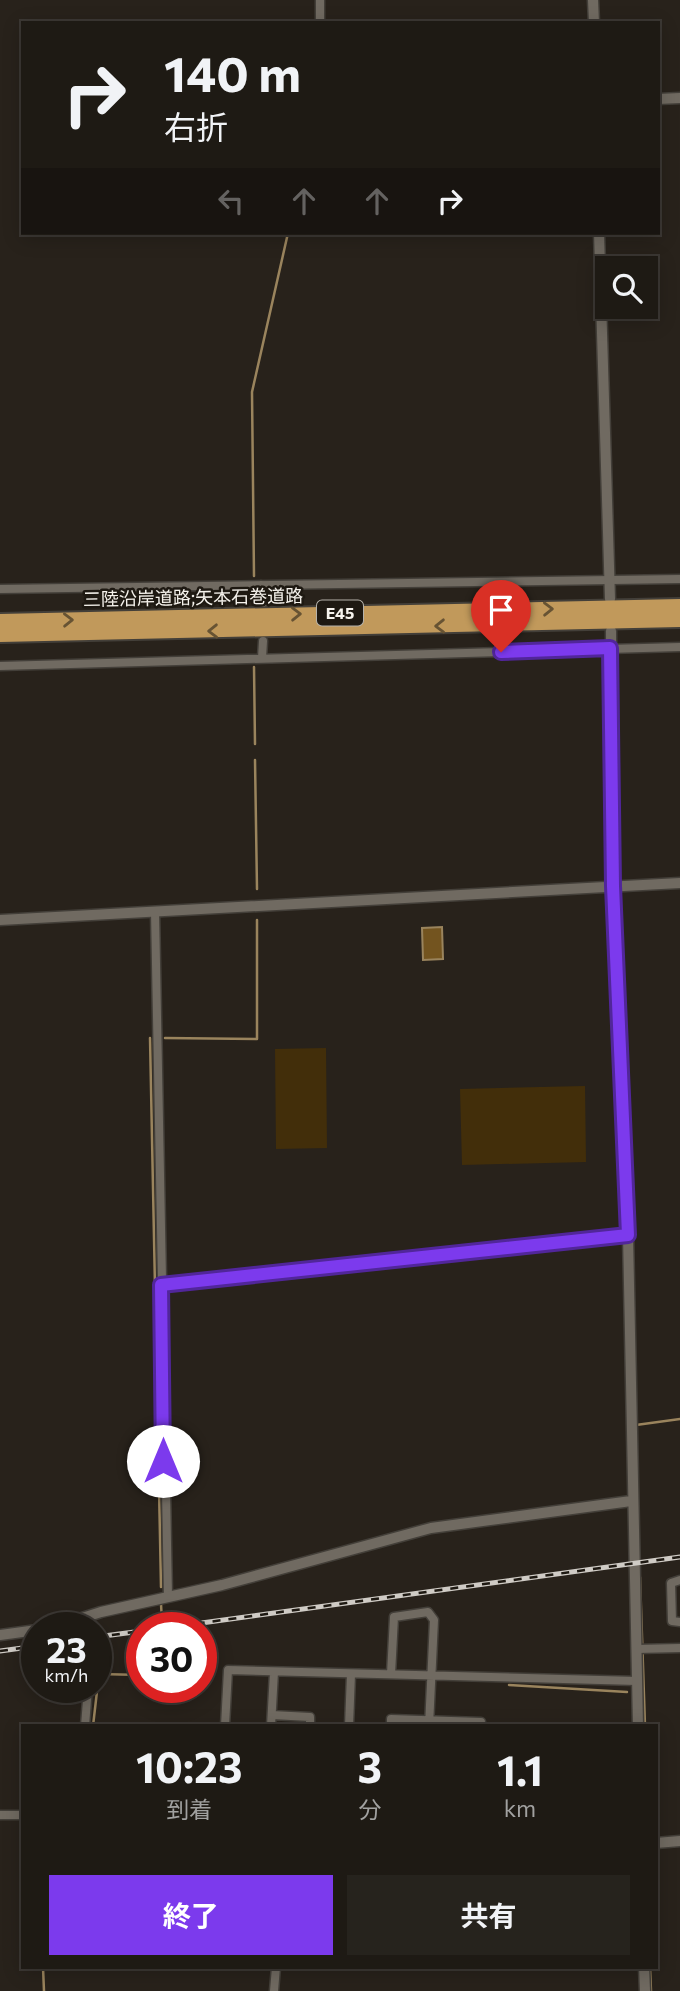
<!DOCTYPE html>
<html lang="ja">
<meta charset="utf-8">
<style>
body{margin:0;font-family:Commissioner,"Noto Sans JP",sans-serif;background:#26231d;color:#f1f3f6;height:100vh;display:flex;flex-direction:column;font-size:26px;white-space:nowrap}
*{box-sizing:border-box;margin:0}
p{font-size:23px;color:#a1a1a0}
.icon{flex:none;width:38px;height:38px;fill:none;stroke:currentColor;stroke-width:2;stroke-linecap:round;stroke-linejoin:round}
.map{position:relative;flex:1;overflow:hidden}
.side{position:absolute;left:21px;top:1724px;width:637px;height:245px;display:flex;flex-direction:column;background:#1e1a14;border-radius:0px;box-shadow:0 4px 18px #0003,0 0 0 2px #3c3834}
.side>*{flex:none}
.top-card{position:absolute;left:21px;top:21px;width:639px;height:214px;border-radius:0px;box-shadow:0 4px 18px #0003,0 0 0 2px #3c3834;background:#1e1a14;color:#f1f3f6;overflow:hidden}
.tools{position:absolute;left:595px;top:256px;display:grid;gap:14px}
.tools a{display:grid;place-items:center;width:63px;height:63px;border-radius:0px;background:#1e1a14;box-shadow:0 4px 18px #0003,0 0 0 2px #3c3834;font-size:35px}
.speed{position:absolute;left:21px;top:1612px;display:flex;gap:14px;font-size:35px;font-weight:700;text-align:center}
.speed>*{display:grid;place-content:center;width:91px;height:91px;border-radius:50%;background:#1e1a14;box-shadow:0 4px 18px #0003,0 0 0 2px #3c3834;line-height:1}
.speed small{font-size:18px;font-weight:400}
.speed .limit{border:10px solid #d22;background:#fff;color:#111}
.pin{position:absolute;display:grid;place-items:center;width:60px;height:60px;color:#fff;margin:-72px -30px;border-radius:50% 50% 50% 0;rotate:-45deg;box-shadow:0 0 7px #0007}
.pin .icon{rotate:45deg}
.me{position:absolute;width:77px;margin:-38px;rotate:0deg;stroke-linejoin:round;filter:drop-shadow(0 0 5px #0008)}
.turn{display:flex;align-items:center;gap:24px;height:147px;padding:0 28px;font-size:32px}
.turn .icon{width:91px;height:91px;stroke-width:2.5}
.turn b{display:block;font-size:49px;line-height:60px}
.lanes{display:flex;align-items:center;height:66px;padding:0 28px;background:#0003;justify-content:center;gap:35px;direction:ltr}
.lanes .off{opacity:.35}
.eta{display:flex;justify-content:space-evenly;align-items:center;height:119px;text-align:center}
.eta b{font-size:42px;font-weight:700;line-height:49px}
.primary-button{display:flex;gap:14px;margin-top:auto;padding:14px 28px}
.primary-button a{flex:1;height:80px;border-radius:0px;background:#7c3aed;color:#fff;font-size:28px;font-weight:700;line-height:80px;text-align:center}
.primary-button a+a{background:#26231d;color:#f1f3f6}
.map>svg:first-child{display:block}
.green{fill:#422e0a}
.water{fill:#73541f;stroke:#9a845d;stroke-width:2}
.lines{fill:none;stroke-linecap:round;stroke-linejoin:round}
.stream{stroke:#9a845d;stroke-width:2.5}
.minor-casing{stroke:#433f39;stroke-width:11}
.tertiary-casing{stroke:#433f39;stroke-width:13}
.motorway-casing{stroke:#433f39;stroke-width:18}
.minor{stroke:#706a61;stroke-width:8}
.tertiary{stroke:#706a61;stroke-width:10}
.motorway{stroke:#c1995b;stroke-width:14}
.rail-casing{stroke:#cfcbc5;stroke-width:5}
.rail{stroke:#1e1912;stroke-width:2.5;stroke-dasharray:8;stroke-linecap:butt}
.oneway{stroke:#675333}
.route-casing{stroke:#51269a;stroke-width:18}
.route{stroke:#7c3aed;stroke-width:12}
.labels{text-anchor:middle;stroke-width:5;stroke-linejoin:round;paint-order:stroke}
.shield{fill:#1e1912;stroke:#b5b2ab;stroke-width:2}
.shield-label{font-size:16px;font-weight:bold;fill:#f6f3ed}
.street-label{font-size:18px;fill:#f6f3ed;stroke:#1e1912}
</style>
<div class="map">
<svg width="680" height="1991" viewBox="0 0 680 1991">
<rect width="100%" height="100%" fill="#28221b"/>
<path class="green" d="M326 1048 327 1148 276 1149 275 1049Z
M585 1086 586 1162 462 1165 460 1089Z"/>
<path class="water" d="M442 927 443 959 423 960 422 928Z"/>
<g class="lines">
<path class="stream" d="M254 576 252 392 288 233
M254 667 255 744
M255 760 257 889
M150 1038 161 1587
M165 1038 257 1039V920
M636 1425 680 1419
M640 1577 645 1726
M161 1604 162 1622
M201 1676H212
M509 1685 627 1692
M93 1726 99 1674 142 1675
M43 1967 44 1991
M650 1967 651 1991"/>
<defs>
<path id="minor" d="M320 23V0
M261 585 263 603
M0 589 680 579
M262 658 263 641
M0 666 680 647
M155 911 168 1596
M161 1285 628 1235
M680 1580 671 1583 672 1621 680 1622
M88 1616 90 1628
M636 1649 680 1648
M391 1674 394 1617 428 1612 434 1620 429 1726
M272 1715 310 1717V1726
M85 1726 88 1687
M225 1726 228 1670 637 1681
M271 1726 274 1672
M349 1726 351 1674
M391 1726V1719L481 1722 480 1726
M0 1815H23
M274 1991 276 1967"/>
<path id="tertiary" d="M593 0 594 23
M658 99 680 98
M599 233 610 599
M611 631 612 826 628 1235 638 1726
M0 920 680 883
M51 1628 101 1612 222 1585 431 1528 631 1501
M0 1635 37 1630
M656 1843 680 1841
M644 1967 645 1991"/>
<path id="motorway" d="M0 621 680 606
M0 635 680 620"/>
</defs>
<use href="#minor" class="minor-casing"/>
<use href="#tertiary" class="tertiary-casing"/>
<use href="#motorway" class="motorway-casing"/>
<use href="#minor" class="minor"/>
<use href="#tertiary" class="tertiary"/>
<use href="#motorway" class="motorway"/>
<defs>
<path id="rail" d="M165 1628 680 1557
M96 1637 142 1631
M0 1651 37 1646"/>
</defs>
<use href="#rail" class="rail-casing"/>
<use href="#rail" class="rail"/>
</g>
<defs><path id="oneway-chevron" d="M-2-3.5L2.5 0L-2 3.5" fill="none" stroke-width="1.6" stroke-linecap="round" stroke-linejoin="round" transform="scale(1.75)"/></defs>
<g class="oneway">
<use href="#oneway-chevron" transform="translate(548 609) rotate(-1)"/>
<use href="#oneway-chevron" transform="translate(296 614) rotate(-1)"/>
<use href="#oneway-chevron" transform="translate(68 620) rotate(-1)"/>
<use href="#oneway-chevron" transform="translate(440 626) rotate(179)"/>
<use href="#oneway-chevron" transform="translate(213 631) rotate(179)"/>
</g>
<g class="lines">
<defs>
<path id="route" d="M163 1461 161 1285 628 1235 613 886 610 648 501 652"/>
</defs>
<use href="#route" class="route-casing"/>
<use href="#route" class="route"/>
</g>
<g class="labels">
<rect class="shield" x="317" y="600.5" width="46" height="25" rx="5"/>
<g class="shield-label">
<text x="340" y="619">E45</text>
</g>
<g class="street-label">
<text transform="translate(193 598) rotate(-1)" y="6">三陸沿岸道路;矢本石巻道路</text>
</g>
</g>
</svg>
<div class="tools">
<a><svg class="icon" aria-label="search" viewBox="0 0 24 24"><circle cx="10" cy="10" r="6"/><path d="M15 15l6 6"/></svg></a>
</div>
<div class="speed"><div>23<small>km/h</small></div><div class="limit">30</div></div>
<div class="pin" style="left:501px;top:652px;background:#d93025"><svg class="icon" aria-label="arrive" viewBox="0 0 24 24"><path d="M6 21V4h12l-3 4 3 4H6"/></svg></div>
<svg class="me" style="left:163px;top:1461px" viewBox="-20 -20 40 40"><circle r="19" fill="#fff"/><path d="M0-13L10 11 0 6-10 11z" fill="#7c3aed"/></svg>
<div class="top-card">
<div class="turn"><svg class="icon" aria-label="right" viewBox="0 0 24 24"><path d="M7 20v-9h11M14 6l5 5-5 5"/></svg><div><b>140 m</b>右折</div></div>
<div class="lanes"><svg class="icon off" aria-label="left" viewBox="0 0 24 24"><path d="M17 20v-9H6M10 6l-5 5 5 5"/></svg><svg class="icon off" aria-label="ahead" viewBox="0 0 24 24"><path d="M12 20V5M6 11l6-6 6 6"/></svg><svg class="icon off" aria-label="ahead" viewBox="0 0 24 24"><path d="M12 20V5M6 11l6-6 6 6"/></svg><svg class="icon" aria-label="right" viewBox="0 0 24 24"><path d="M7 20v-9h11M14 6l5 5-5 5"/></svg></div>
</div>
<section class="side">
<div class="eta">
<div><b>10:23</b><p>到着</p></div>
<div><b>3</b><p>分</p></div>
<div><b>1.1</b><p>km</p></div>
</div>
<div class="primary-button"><a>終了</a><a>共有</a></div>
</section>
</div>
